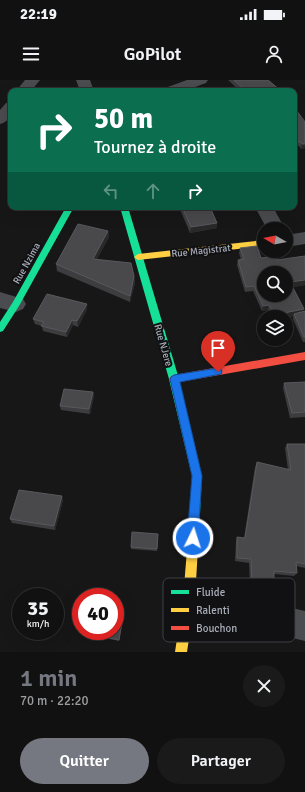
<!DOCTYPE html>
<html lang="fr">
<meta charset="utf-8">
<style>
body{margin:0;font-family:Signika,sans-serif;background:#1a1a1a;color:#f1f3f6;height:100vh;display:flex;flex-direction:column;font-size:15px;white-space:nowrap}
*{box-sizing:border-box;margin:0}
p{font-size:13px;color:#9c9d9f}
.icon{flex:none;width:22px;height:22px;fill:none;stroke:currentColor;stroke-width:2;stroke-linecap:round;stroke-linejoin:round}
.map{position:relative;height:572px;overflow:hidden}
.drawer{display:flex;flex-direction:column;background:#111;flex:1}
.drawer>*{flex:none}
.hud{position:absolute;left:8px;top:8px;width:289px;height:122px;border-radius:8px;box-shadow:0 4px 16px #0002,0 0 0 1px #303131;background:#0b6e4f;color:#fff;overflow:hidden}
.needle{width:26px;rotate:279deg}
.controls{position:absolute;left:257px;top:142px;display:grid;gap:8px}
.controls a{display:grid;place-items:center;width:36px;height:36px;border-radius:50%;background:#111;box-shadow:0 4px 16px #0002,0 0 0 1px #303131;font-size:20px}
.speed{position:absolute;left:12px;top:508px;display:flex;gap:8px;font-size:20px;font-weight:700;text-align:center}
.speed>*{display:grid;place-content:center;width:52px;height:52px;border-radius:50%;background:#111;box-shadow:0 4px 16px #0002,0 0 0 1px #303131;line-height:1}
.speed small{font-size:10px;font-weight:400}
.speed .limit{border:6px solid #d22;background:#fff;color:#111}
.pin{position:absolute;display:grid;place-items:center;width:34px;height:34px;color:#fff;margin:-41px -17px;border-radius:50% 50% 50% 0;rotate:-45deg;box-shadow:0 0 4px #0007}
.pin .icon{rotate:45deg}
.me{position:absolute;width:44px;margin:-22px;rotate:4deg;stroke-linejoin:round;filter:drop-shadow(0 0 3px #0008)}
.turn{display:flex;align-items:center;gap:14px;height:84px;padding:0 20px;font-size:18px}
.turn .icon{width:52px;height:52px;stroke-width:2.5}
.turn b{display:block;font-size:28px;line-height:34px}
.lanes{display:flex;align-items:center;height:38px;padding:0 20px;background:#0003;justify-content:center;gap:20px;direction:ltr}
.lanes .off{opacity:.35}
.round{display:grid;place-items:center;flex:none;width:42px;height:42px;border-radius:21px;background:#1a1a1a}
.summary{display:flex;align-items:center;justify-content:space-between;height:68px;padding:0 20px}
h1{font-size:24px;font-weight:600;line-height:30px;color:#757880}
.cta{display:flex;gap:8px;margin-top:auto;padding:8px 20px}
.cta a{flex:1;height:46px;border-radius:24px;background:#757880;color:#fff;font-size:16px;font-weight:600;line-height:46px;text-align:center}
.cta a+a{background:#1a1a1a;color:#f1f3f6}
.status{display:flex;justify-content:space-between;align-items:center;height:28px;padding:0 20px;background:#111;direction:ltr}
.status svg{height:11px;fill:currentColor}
header{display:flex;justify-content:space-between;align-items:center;height:52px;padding:0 20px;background:#111;font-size:18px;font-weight:600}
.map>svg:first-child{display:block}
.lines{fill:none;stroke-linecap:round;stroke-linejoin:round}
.street{fill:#4b4c50;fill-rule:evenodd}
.fast{fill:#16e098;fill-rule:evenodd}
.slow{fill:#ffcf43;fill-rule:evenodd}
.jam{fill:#f24e42;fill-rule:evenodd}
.wall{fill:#3d3d3f}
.shaded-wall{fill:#29292a}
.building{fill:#49494c;stroke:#58595d;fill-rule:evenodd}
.route{fill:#1a73e8;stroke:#114b97}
.labels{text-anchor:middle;stroke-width:4;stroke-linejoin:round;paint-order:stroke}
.street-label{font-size:10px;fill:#a8adb8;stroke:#111113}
.key{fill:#111113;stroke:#3e4045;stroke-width:1}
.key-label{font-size:11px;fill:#a8adb8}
</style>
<div class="status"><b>22:19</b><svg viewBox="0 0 49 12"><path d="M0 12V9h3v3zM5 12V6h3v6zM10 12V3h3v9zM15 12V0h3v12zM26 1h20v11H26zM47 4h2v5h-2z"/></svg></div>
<header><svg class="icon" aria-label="menu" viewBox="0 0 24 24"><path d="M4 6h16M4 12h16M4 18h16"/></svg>GoPilot<svg class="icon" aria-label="person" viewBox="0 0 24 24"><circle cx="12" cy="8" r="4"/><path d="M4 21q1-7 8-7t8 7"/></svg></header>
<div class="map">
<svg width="305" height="572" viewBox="0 0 305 572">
<rect width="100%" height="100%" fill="#171717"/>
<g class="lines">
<path class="street" d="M25 0H40L31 11H16Z
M76 0H90L94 11H80Z
M187 0H208L206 3 184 11H163L165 8Z
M11 22C11 32 12 41 0 44V30L6 23Z
M255 127H273L285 149H267Z
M305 152V164L286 167V155Z
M0 212 23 219 26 224 23 229 16 232 0 228Z
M189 505 305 531V561L189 533 179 529 175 519 179 509Z"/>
<path class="fast" d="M66 127H74L19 226 3 251 0 252V242L13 222Z
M120 127H128L179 299 202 396 200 433 199 437 195 438 191 437 190 433 192 396 169 299Z"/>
<path class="slow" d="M264 160V166L138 180 134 177 138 174Z
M195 428 199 429 200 433 195 519 187 572H175L183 519 190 433 191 429Z"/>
<path class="jam" d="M305 272V280L174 303 171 302 169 299 171 296 174 295Z"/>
</g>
<path class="wall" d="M228 0H268L281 11H240Z
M294 23 296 30 305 42V68L301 69 299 66 294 67Z
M179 127H210L217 143V148L190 153Z
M108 151 109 157 97 179 134 196 135 203 130 222 57 191 56 184Z
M240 168 261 178 277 180 305 176V205L293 207 304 229 303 231H305V262H303L293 239V236L286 238V237H271L268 230 262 231 253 211 245 212 237 185 238 180H241L239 173Z
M87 229 78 247 73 245 67 257 43 251 42 246 35 244 33 239Z
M305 302V337L290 338 283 308 284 303Z
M93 312 94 316 90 334 61 330 60 326Z
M287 364H305V488L296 486 297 493 294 496 274 494V505L272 508 250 506 249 483 235 481 236 461 237 457 244 458 255 387 257 382 288 390 285 368Z
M63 420 55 450 12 443 10 439Z
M158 454 157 471 131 469V467Z
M124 537 119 561 100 557V556Z"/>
<path class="shaded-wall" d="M297 25 296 30 294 31V27Z
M302 64H305V68L301 69Z
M217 143V148L190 153 191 147Z
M108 151 109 157 94 185 93 179Z
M134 196 135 203 130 222V216Z
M305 200V205L289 208 290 202Z
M87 224V229L78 247 77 241Z
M269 225 268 230 262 231 263 226Z
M304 229 302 235 294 234 293 236 286 238V237H274V235Z
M72 240 73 245 67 257 66 252Z
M93 312 94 316 90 334 89 329Z
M62 416 63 420 55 450 54 446Z"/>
<path class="building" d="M234 0H268L281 11H246Z
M294 23 297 25 294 27Z
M294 27 305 42V64H302L301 62H294Z
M182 127H210L217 143 191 147Z
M78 144 108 151 93 179 131 183 134 196 130 216 56 184Z
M257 166 261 178 276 176 277 180 305 176V200L290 202 304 229 274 235 269 225 263 226 254 206 246 207 238 180 244 179 240 168ZM264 193H286V215H264Z
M47 214 87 224 77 241 72 240 66 252 41 246 44 242 33 239Z
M305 231V257H304L294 234Z
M305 302V332L292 333 284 303Z
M64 309 93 312 89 329 60 326Z
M287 364H305V484L296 482 297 493 274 491V505L252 503 251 479 237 478V457L245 458 257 382 291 390Z
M19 410 62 416 54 446 10 439Z
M132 452 158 454 157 469 131 467Z
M115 534 123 535 119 560 100 556 101 551H115Z"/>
<path class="route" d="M218 288 221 289 222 292 221 294 180 302 202 396 198 458 197 461 193 463 189 461 187 458 192 396 170 299 171 297 174 295Z"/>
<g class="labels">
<g class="street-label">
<text transform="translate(201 170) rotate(-6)" y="4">Rue Magistrat</text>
<text transform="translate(26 183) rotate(-61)" y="4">Rue Nzima</text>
<text transform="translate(164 265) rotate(74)" y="4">Rue NJere</text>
</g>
</g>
<rect x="163" y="498" width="132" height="64" rx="6" class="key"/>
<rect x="171" y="510" width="18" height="4" fill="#16e098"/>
<rect x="171" y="528" width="18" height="4" fill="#ffcf43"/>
<rect x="171" y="546" width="18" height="4" fill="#f24e42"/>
<g class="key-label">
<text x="196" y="516">Fluide</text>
<text x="196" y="534">Ralenti</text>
<text x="196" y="552">Bouchon</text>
</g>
</svg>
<div class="controls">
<a><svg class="needle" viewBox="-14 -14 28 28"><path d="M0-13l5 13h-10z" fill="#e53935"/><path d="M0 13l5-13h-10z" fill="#9c9d9f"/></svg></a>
<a><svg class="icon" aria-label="search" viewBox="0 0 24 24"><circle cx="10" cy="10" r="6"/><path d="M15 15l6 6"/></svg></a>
<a><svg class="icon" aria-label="layers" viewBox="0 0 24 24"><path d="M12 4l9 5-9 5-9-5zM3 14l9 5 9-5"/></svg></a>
</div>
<div class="speed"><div>35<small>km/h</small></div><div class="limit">40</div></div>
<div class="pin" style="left:218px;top:292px;background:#d93025"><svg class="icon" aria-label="arrive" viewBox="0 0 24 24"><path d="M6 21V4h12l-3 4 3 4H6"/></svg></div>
<svg class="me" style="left:193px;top:458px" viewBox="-20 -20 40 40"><circle r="17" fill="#1a73e8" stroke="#fff" stroke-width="3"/><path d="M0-11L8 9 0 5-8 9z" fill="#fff"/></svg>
<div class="hud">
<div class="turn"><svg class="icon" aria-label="right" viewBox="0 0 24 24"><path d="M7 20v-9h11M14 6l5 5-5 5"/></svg><div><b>50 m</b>Tournez à droite</div></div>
<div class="lanes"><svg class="icon off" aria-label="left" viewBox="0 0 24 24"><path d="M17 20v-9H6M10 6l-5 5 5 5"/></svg><svg class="icon off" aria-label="ahead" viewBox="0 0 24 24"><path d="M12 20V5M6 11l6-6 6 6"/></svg><svg class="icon" aria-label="right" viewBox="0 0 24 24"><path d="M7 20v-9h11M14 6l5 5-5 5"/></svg></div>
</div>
</div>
<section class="drawer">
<div class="summary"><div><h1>1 min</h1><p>70 m · 22:20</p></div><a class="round"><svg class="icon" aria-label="close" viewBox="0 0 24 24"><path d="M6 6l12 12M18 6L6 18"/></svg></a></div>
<div class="cta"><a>Quitter</a><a>Partager</a></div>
</section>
